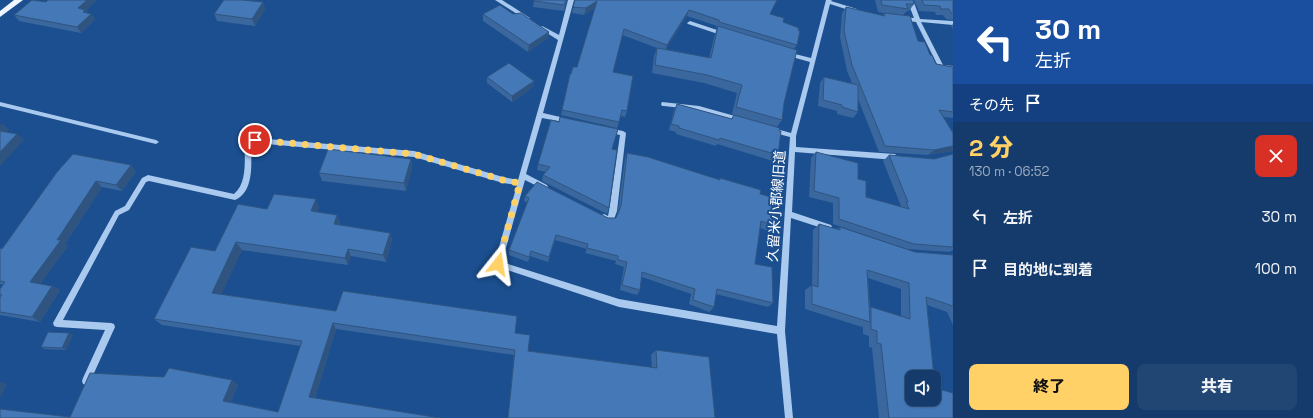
<!DOCTYPE html>
<html lang="ja">
<meta charset="utf-8">
<style>
body{margin:0;font-family:"Space Grotesk","Noto Sans JP",sans-serif;background:#214673;color:#f1f3f6;height:100vh;display:flex;flex-direction:column;font-size:15px;white-space:nowrap}
*{box-sizing:border-box;margin:0}
p{font-size:13px;color:#9dadc1}
.icon{flex:none;width:22px;height:22px;fill:none;stroke:currentColor;stroke-width:2;stroke-linecap:round;stroke-linejoin:round}
.map{position:relative;flex:1;overflow:hidden}
.details{display:flex;flex-direction:column;background:#143b6b;width:360px}
.details>*{flex:none}
.top-card{background:#1a4fa0;color:#fff;overflow:hidden}
.tools{position:absolute;left:905px;top:370px;display:grid;gap:8px}
.tools a{display:grid;place-items:center;width:36px;height:36px;border-radius:8px;background:#143b6b;box-shadow:0 1px 3px #0004,0 0 0 1px #33557e;font-size:20px}
.pin{position:absolute;display:grid;place-items:center;width:34px;height:34px;color:#fff;margin:-17px;border:2px solid #fff;border-radius:50%;box-shadow:0 1px 4px #0007}
.me{position:absolute;width:44px;margin:-22px;rotate:15deg;stroke-linejoin:round;filter:drop-shadow(0 0 3px #0008)}
.turn{display:flex;align-items:center;gap:14px;height:84px;padding:0 16px;font-size:18px}
.turn .icon{width:52px;height:52px;stroke-width:2.5}
.turn b{display:block;font-size:28px;line-height:34px}
.then{display:flex;align-items:center;height:38px;padding:0 16px;background:#0003;gap:8px;font-size:15px}
.round{display:grid;place-items:center;flex:none;width:42px;height:42px;border-radius:8px;background:#214673}
.headline{display:flex;align-items:center;justify-content:space-between;height:68px;padding:0 16px}
h1{font-size:24px;font-weight:800;line-height:30px;color:#ffd166}
.cta{display:flex;gap:8px;margin-top:auto;padding:8px 16px}
.cta a{flex:1;height:46px;border-radius:8px;background:#ffd166;color:#111;font-size:16px;font-weight:800;line-height:46px;text-align:center}
.cta a+a{background:#214673;color:#f1f3f6}
ul{padding:0;list-style:none}
li{display:flex;align-items:center;gap:12px;height:52px;padding:0 16px}
li div{flex:1}
li b{display:block;font-size:15px}
li em{font-style:normal}
main{display:flex;flex:1;min-height:0}
.map>svg:first-child{display:block}
.lines{fill:none;stroke-linecap:round;stroke-linejoin:round}
.minor{fill:#a9c9ee;fill-rule:evenodd}
.major{fill:#f0f6ff;fill-rule:evenodd}
.wall{fill:#3a679d;fill-rule:evenodd}
.shaded-wall{fill:#305480}
.building{fill:#4478b7;stroke:#305480}
.route{stroke:#ffd166;stroke-width:7;stroke-dasharray:0 12.6}
.labels{text-anchor:middle;stroke-width:4;stroke-linejoin:round;paint-order:stroke}
.street-label{font-size:14px;fill:#fff;stroke:#1b4f8f}
</style>
<main>
<div class="map">
<svg width="953" height="418" viewBox="0 0 953 418">
<rect width="100%" height="100%" fill="#1b4f8f"/>
<g class="lines">
<path class="minor" d="M495 0H502L530 18 529 19H525Z
M568 0H574L543 113 569 119 572 121 569 123 542 118 526 174 547 185 548 187 547 189 545 190 525 180 502 262 619 299 777 326 790 137 771 132 770 130 773 128 791 133 810 62 785 55 784 54 787 52 811 58 826 0H832L831 1 857 9 858 10 855 12 830 4 796 136V147L895 154 898 157 895 160 795 152 792 212 831 225 832 227 831 229 828 230 791 218 785 331 793 418H785L777 334 619 307 495 266 494 264 517 185 503 183 414 157 255 143 251 144C251 162 255 191 235 200L149 181 146 182 129 210 119 215 63 320 111 323 114 324 115 327 89 384 86 385 83 384 82 381 83 378 105 330 57 327 54 326 53 323 115 211 125 206 142 178 148 175 234 194C248 182 244 159 245 143L246 141 255 138 414 151 503 177 518 180 558 40 539 28 542 26 544 27 559 35Z
M907 0H913L920 19 953 21V25L921 22 943 65 953 66V70L939 68 916 22 900 20V18L902 17 914 18Z
M690 21 726 33 727 34 724 36 688 24 687 23Z
M0 102 156 140 159 142 156 144 0 106Z
M662 102 699 106 742 118 743 120 740 122 699 110 664 106H662L661 104Z
M606 128H608L623 131 626 133 617 211 613 222 610 223 602 219 600 217 602 215 604 214 608 216 609 211 620 135 606 132 605 130Z"/>
<path class="major" d="M14 0H23L0 17V11Z"/>
</g>
<path class="wall" d="M48 0H96L86 11 88 13 91 14 95 19 81 33 19 21 14 15 46 2Z
M534 0H567L564 11 533 7Z
M575 0 770 14 783 22 798 30 797 45 794 49 784 103 782 120 777 127 778 155 773 161 717 144 716 146 676 134V132L669 130 674 110 677 104 731 119 734 115 732 114 737 93 704 83 652 73 654 56 657 48 622 35 613 72 627 111 625 117 621 116 617 128 561 115 570 74H571L577 67 595 8 584 15 572 13ZM687 16 717 26 716 28H717L715 34 709 58 666 49Z
M875 0H913L914 4 909 11H907L903 15 918 41 930 55 936 64 953 67V118L943 117 953 133V151L928 155 879 152 858 99V112L853 118 837 114V111L818 106 820 83 824 77 852 83 847 71 840 37 842 13 846 7 882 16 884 13 878 12Z
M914 0H953V20L946 19 943 15H936L935 12 919 11Z
M263 2 265 9 255 26 217 21 214 14Z
M483 14H513L549 32 548 38 528 52 483 21Z
M953 24V29L951 26Z
M487 77 534 81 533 87 512 102 487 83Z
M612 149 609 208 607 214 542 181 543 175 546 172 537 170 538 164Z
M816 152 858 179 866 197 900 207 901 206 883 161 889 155 934 159 953 154V250L950 252 907 249 833 224V203L809 197 811 158Z
M627 153 719 179 720 178 760 194 774 226 769 231 760 228 755 264 773 303 768 307 716 294 714 307 709 312 689 304 691 294 642 277 640 290 637 295 620 290 624 267 615 264 616 261 585 253 587 249 555 240 548 262 530 256 528 262 509 255V250L528 203 524 201 525 196 608 218H616L618 211 625 158Z
M411 159 412 168 406 191 322 181 319 173Z
M136 171 122 191 102 187 65 244 68 246 40 284 52 286 60 290 40 322 0 315V289L3 285 0 284V248L2 249 57 172Z
M319 207 317 212 337 215 340 223 339 225 390 233 392 240 386 262 351 256 348 265 242 250 221 294 336 311 515 333 528 351 652 368 651 355 656 350 715 418H508L514 355 336 329 315 398 440 418 70 417 238 385 231 402 278 412 301 346 162 325 154 319 215 251 267 209Z
M819 224 837 229 840 227 915 252 953 255V325L947 312 927 305 935 388 953 418H879L872 348 869 347V336L863 334V326L862 327 805 309V290L812 285 813 230ZM868 278 901 289V316L871 307 870 308Z
M69 333 73 335 66 350 45 349 41 347Z"/>
<path class="shaded-wall" d="M87 0H96L86 11 89 15 91 14 95 19 81 33 77 27 78 8Z
M597 1 596 7 584 15 586 8Z
M263 2 265 9 255 26 252 19Z
M689 10 687 16 665 51 667 45Z
M549 32 548 38 528 52 529 45Z
M534 81 533 87 512 102V96Z
M2 123 9 130 3 136 0 134V125Z
M17 134 24 140 0 166V152Z
M953 146V151L928 155 934 150Z
M411 159 412 168 406 191 404 183Z
M131 165 136 171 122 191 116 185Z
M96 181 102 187 65 244 68 246 38 287 30 282 57 240Z
M316 199 319 207 315 219 311 211Z
M337 215 340 223 337 231 334 224Z
M390 233 392 240 386 262 383 255Z
M236 242 242 250 219 300 212 293Z
M348 249 351 256 348 265 345 258Z
M52 286 60 290 40 322 32 317Z
M333 323 336 329 314 401 309 397Z
M69 333 73 335 66 350 62 348Z
M232 380 238 385 230 405 223 401Z
M0 382 7 384 0 398Z"/>
<path class="building" d="M32 0 46 2 48 0H87L78 8 85 10 83 12 91 14 77 27 14 15Z
M224 0H242L263 2 252 19 214 14Z
M534 0H566L564 5 534 1Z
M575 0H777L770 14 784 18 783 22 799 28 798 30 800 31 797 45 719 22V20L689 10 667 45 624 29 613 72 633 76 627 111 622 110 619 122 562 110 570 74H571L573 67H577L597 1 586 8 573 7Z
M881 0H913L914 4H906L908 9 882 5Z
M922 0H953V13H951L949 9H941L940 6 924 5Z
M500 5 513 14 521 13 549 32 529 45 483 14Z
M846 7 885 16 884 13 910 16 918 41 925 42 930 55H932L936 64 953 67V112L939 110 953 133V146L934 150 885 146 852 65 844 31Z
M718 26 797 50 784 103 782 120 736 107 742 85 707 75 655 65 657 48 711 58Z
M509 63 534 81 512 96 487 77Z
M824 77 858 85V112L842 107V105L823 100Z
M677 104 732 119 734 115 780 128 779 131H781L778 155 720 138 719 140 679 128V126L671 124Z
M560 117 618 129 612 149 617 150 609 208 543 175 550 167 538 164 551 120 559 122Z
M0 131 17 134 0 152Z
M328 149 411 159 404 183 319 173Z
M816 152 858 163V179L866 181V197L909 209 906 202H908L889 155 934 159 953 154V247L914 244 839 219V198L814 191Z
M627 153 648 157 720 180V178L761 190 760 194 778 199 774 226 761 221 755 264 772 267 773 303 717 289 714 307 693 300 695 289 642 272 640 290 622 285 627 262 618 260V256L587 248 588 244 556 235 549 257 531 251 529 257 509 250 529 198 525 196 537 182 608 218H616L621 206Z
M73 154 131 165 116 185 96 181 57 240H61L30 282 52 286 32 317 0 312V297L2 295H0V289L5 282 0 281V248L2 249 57 172Z
M274 194 316 199 311 211 337 215 334 224 390 233 383 255 348 249 345 258 236 242 212 293 336 311 343 291 517 316 515 333 530 335 528 351 657 368 656 350 709 357 715 418H508L515 350 333 323 309 397 440 418H0V409L70 417 90 373 164 377 169 368 232 380 223 401 278 412 302 341 154 319 191 247 215 251 238 204 267 209Z
M819 224 840 230V227L915 252 953 255V306L926 297 934 377H912V399H934V381L935 388 953 393V418H889L881 344 877 343V331L871 329V307L910 319 909 283 867 270 870 322 812 304V285L818 287Z
M48 332 69 333 62 348 41 347Z"/>
<g class="lines">
<path class="route" d="M255 140 414 154 503 180 520 183 498 264"/>
</g>
<g class="labels">
<g class="street-label">
<text transform="translate(776 206) rotate(-86)" y="5">久留米小郡線旧道</text>
</g>
</g>
</svg>
<div class="tools">
<a><svg class="icon" aria-label="sound" viewBox="0 0 24 24"><path d="M4 9h4l5-4v14l-5-4H4zM17 9q2 3 0 6"/></svg></a>
</div>
<div class="pin" style="left:255px;top:140px;background:#d93025"><svg class="icon" aria-label="arrive" viewBox="0 0 24 24"><path d="M6 21V4h12l-3 4 3 4H6"/></svg></div>
<svg class="me" style="left:498px;top:264px" viewBox="-20 -20 40 40"><path d="M0-17L14 15 0 8-14 15z" fill="#ffd166" stroke="#fff" stroke-width="4"/></svg>
</div>
<section class="details">
<div class="top-card">
<div class="turn"><svg class="icon" aria-label="left" viewBox="0 0 24 24"><path d="M17 20v-9H6M10 6l-5 5 5 5"/></svg><div><b>30 m</b>左折</div></div>
<div class="then">その先<svg class="icon" aria-label="arrive" viewBox="0 0 24 24"><path d="M6 21V4h12l-3 4 3 4H6"/></svg></div>
</div>
<div class="headline"><div><h1>2 分</h1><p>130 m · 06:52</p></div><a class="round" style="background:#d93025;color:#fff"><svg class="icon" aria-label="close" viewBox="0 0 24 24"><path d="M6 6l12 12M18 6L6 18"/></svg></a></div>
<ul>
<li><svg class="icon" aria-label="left" viewBox="0 0 24 24"><path d="M17 20v-9H6M10 6l-5 5 5 5"/></svg><div><b>左折</b></div><em>30 m</em></li>
<li><svg class="icon" aria-label="arrive" viewBox="0 0 24 24"><path d="M6 21V4h12l-3 4 3 4H6"/></svg><div><b>目的地に到着</b></div><em>100 m</em></li>
</ul>
<div class="cta"><a>終了</a><a>共有</a></div>
</section>
</main>
